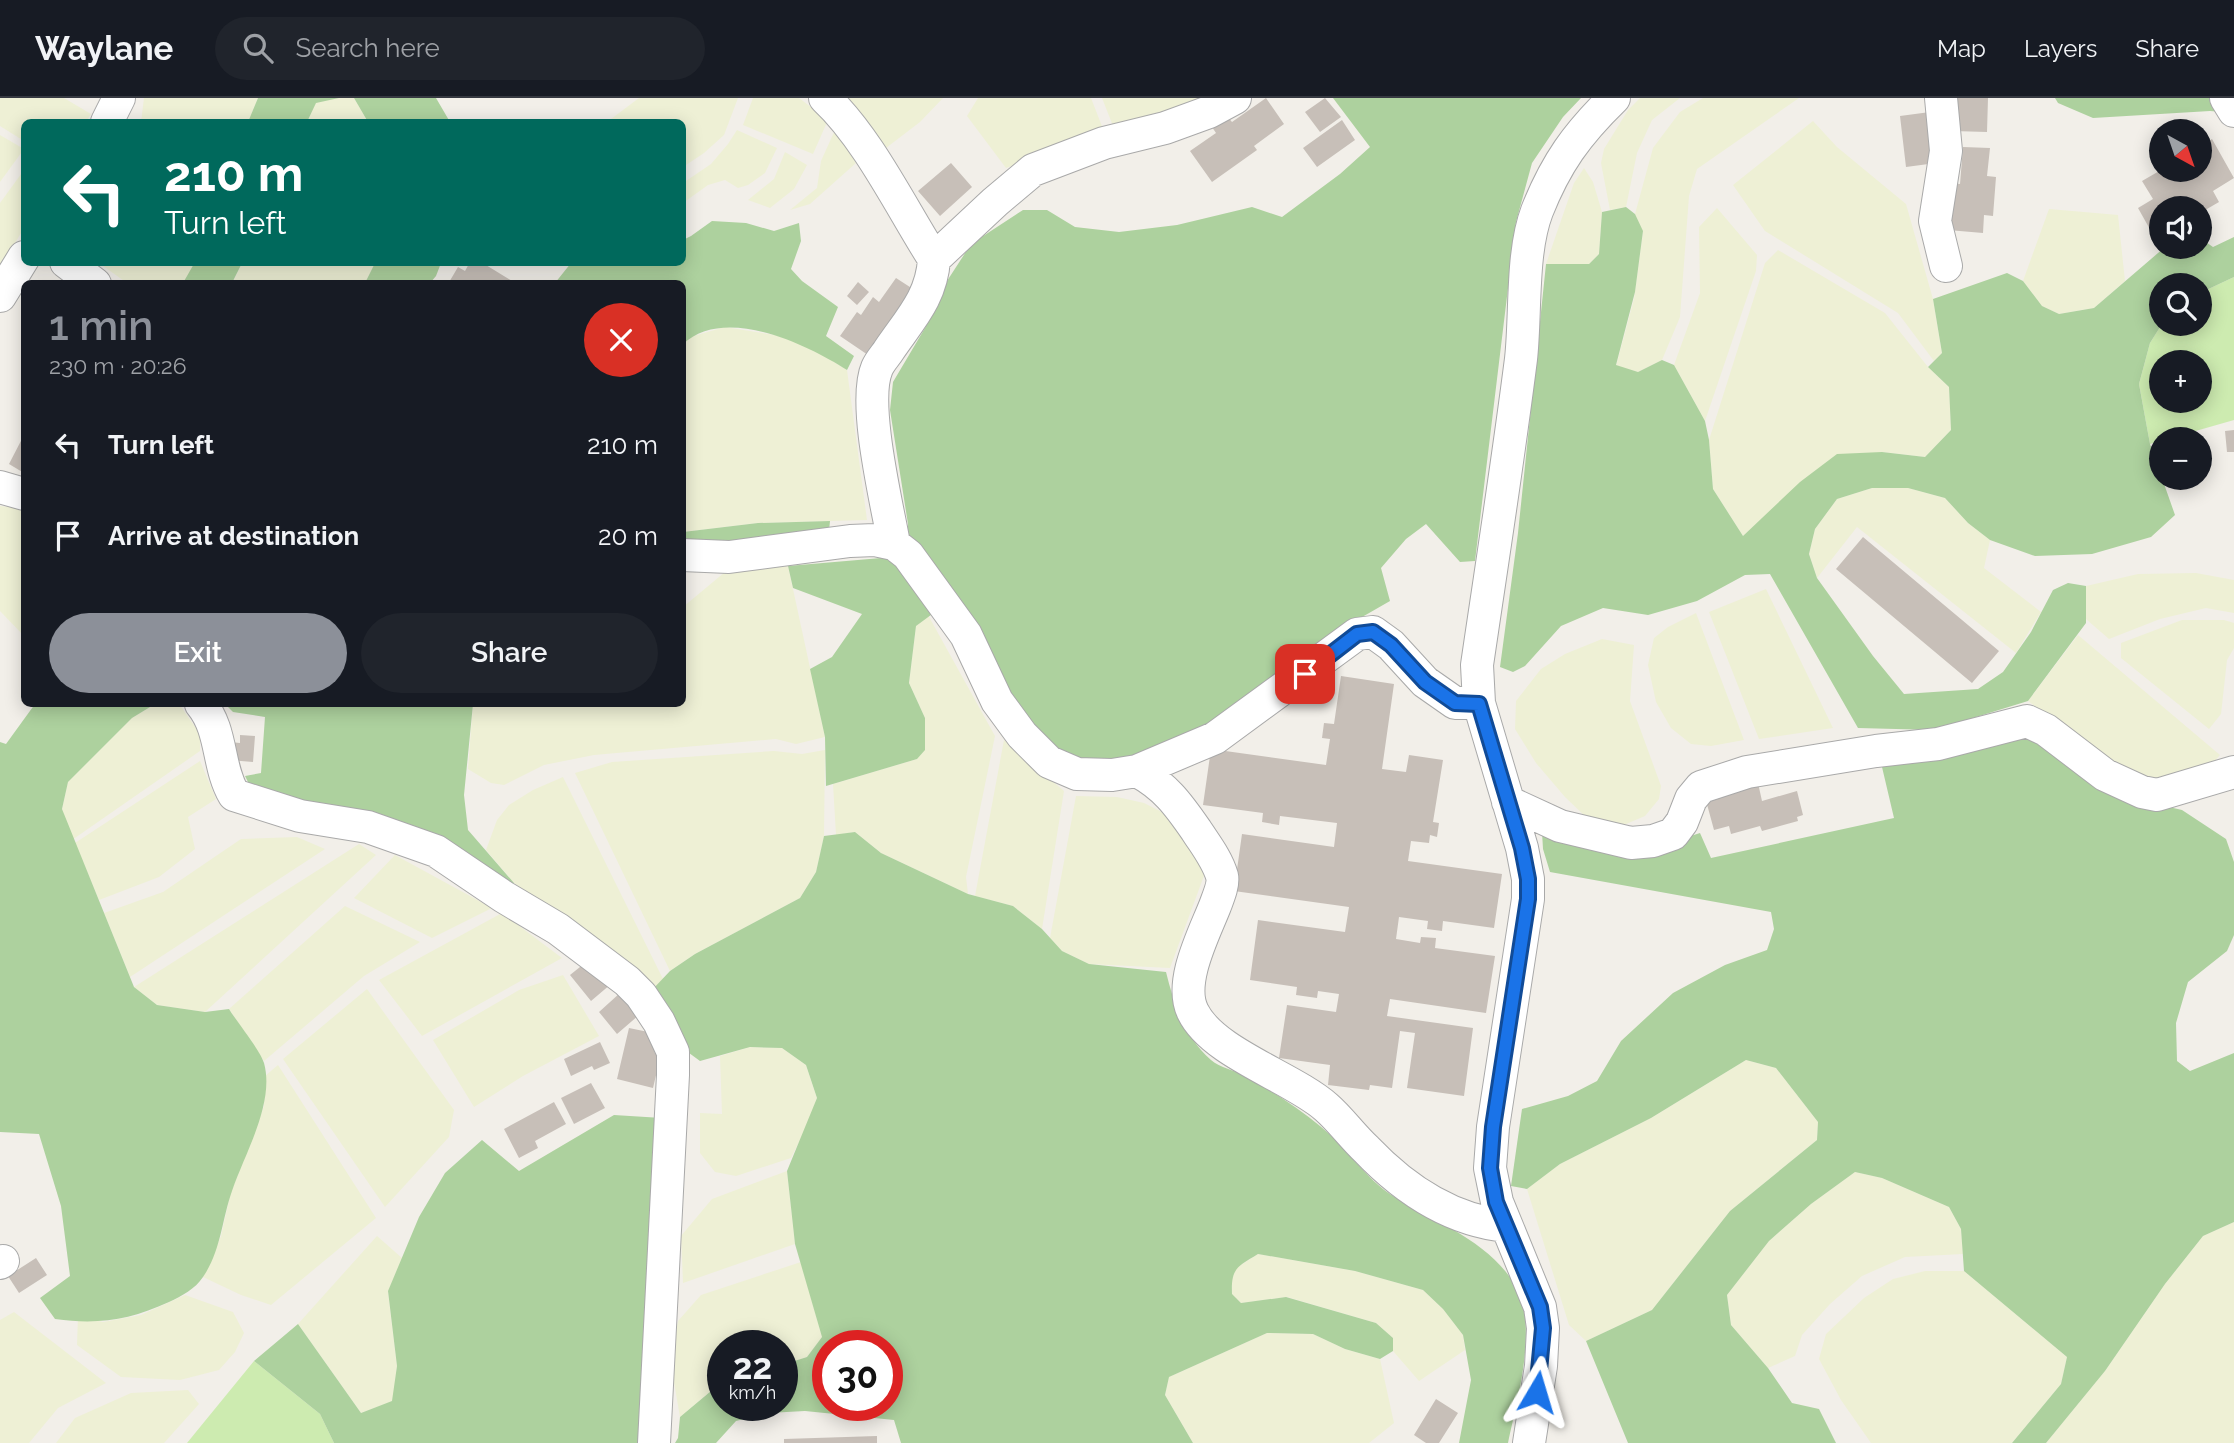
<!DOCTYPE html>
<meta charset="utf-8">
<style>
body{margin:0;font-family:Raleway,sans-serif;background:#20242c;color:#f1f3f6;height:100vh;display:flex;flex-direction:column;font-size:26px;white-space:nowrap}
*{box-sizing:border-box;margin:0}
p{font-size:23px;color:#9ea1a6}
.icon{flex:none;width:38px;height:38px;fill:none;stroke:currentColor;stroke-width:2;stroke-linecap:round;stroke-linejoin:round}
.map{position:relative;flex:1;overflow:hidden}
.panel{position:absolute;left:21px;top:182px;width:665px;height:427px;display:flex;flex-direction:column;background:#171b24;border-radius:10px;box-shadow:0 4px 18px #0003}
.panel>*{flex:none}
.top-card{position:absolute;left:21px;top:21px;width:665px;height:147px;border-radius:10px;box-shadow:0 4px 18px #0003;background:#00695c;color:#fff;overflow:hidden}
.needle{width:46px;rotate:140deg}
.controls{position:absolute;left:2149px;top:21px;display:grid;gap:14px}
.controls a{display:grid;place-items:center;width:63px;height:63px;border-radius:50%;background:#171b24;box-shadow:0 4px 18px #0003;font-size:35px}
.speed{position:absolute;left:707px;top:1232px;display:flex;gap:14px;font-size:35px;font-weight:700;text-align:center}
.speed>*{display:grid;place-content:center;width:91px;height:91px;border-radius:50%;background:#171b24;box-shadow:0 4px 18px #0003;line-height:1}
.speed small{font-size:18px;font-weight:400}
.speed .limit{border:10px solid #d22;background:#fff;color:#111}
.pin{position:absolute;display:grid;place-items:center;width:60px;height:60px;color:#fff;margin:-30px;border-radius:14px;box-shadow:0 4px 10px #0006}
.me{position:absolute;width:77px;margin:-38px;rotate:7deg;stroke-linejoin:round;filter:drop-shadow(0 0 5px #0008)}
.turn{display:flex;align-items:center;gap:24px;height:147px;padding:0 28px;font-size:32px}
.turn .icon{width:91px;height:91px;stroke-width:2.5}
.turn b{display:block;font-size:49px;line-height:60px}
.round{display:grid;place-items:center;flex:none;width:74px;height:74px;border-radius:37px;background:#20242c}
.summary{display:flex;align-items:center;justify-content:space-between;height:119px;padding:0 28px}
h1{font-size:42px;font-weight:600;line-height:52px;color:#8c9099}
.button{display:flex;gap:14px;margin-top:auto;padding:14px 28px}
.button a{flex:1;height:80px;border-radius:42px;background:#8c9099;color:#fff;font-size:28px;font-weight:600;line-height:80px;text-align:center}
.button a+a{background:#20242c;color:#f1f3f6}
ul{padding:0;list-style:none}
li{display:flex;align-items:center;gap:21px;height:91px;padding:0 28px}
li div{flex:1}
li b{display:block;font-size:26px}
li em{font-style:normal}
header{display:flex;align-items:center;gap:42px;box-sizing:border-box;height:98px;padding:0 35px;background:#171b24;border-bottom:2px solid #363941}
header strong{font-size:33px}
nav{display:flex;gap:38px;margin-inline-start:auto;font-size:24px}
.search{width:490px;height:63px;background:#20242c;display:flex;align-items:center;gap:18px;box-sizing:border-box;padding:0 24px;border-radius:38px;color:#9ea1a6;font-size:26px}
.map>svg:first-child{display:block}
.farmland{fill:#eef0d5}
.grass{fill:#cdebb0;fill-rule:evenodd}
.forest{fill:#add19e;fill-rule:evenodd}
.building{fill:#c7bfb8}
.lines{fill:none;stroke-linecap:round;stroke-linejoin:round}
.minor-casing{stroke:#a9a9a9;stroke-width:34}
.minor{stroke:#fff;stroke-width:32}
.route-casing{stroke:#114b97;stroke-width:18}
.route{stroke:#1a73e8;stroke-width:12}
</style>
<header>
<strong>Waylane</strong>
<div class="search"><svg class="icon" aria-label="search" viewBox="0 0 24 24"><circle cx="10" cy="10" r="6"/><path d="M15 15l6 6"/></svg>Search here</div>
<nav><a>Map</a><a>Layers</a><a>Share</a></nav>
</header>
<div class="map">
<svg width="2234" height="1345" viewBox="0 0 2234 1345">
<rect width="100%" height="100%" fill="#f2efe9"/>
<path class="farmland" d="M0 0H64L91 16 86 24H24V43L0 28Z
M144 0H258L248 24H141Z
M339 0H354L368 24H307L316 4Z
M639 0H738L724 37 704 55 683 69 682 24H607Z
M753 0H799L828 22 813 56 743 27Z
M845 0H943L920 24 886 50Z
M978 0H1091L1105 36 1006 70 967 18Z
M1102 0H1203L1115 33Z
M1640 0H1680L1652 22 1637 55 1626 109 1610 112 1601 65 1604 51 1628 12Z
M1703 0H1799L1697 71 1689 98 1680 219 1662 262 1638 274 1616 268 1634 201 1643 134 1635 116 1653 50 1680 14Z
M1813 23 1837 49 1906 106 1933 201 1942 255 1934 263 1898 215 1765 133 1733 87Z
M737 32 777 50 765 75 748 87 738 90 725 82 708 87 683 105V85L711 66 728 46Z
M835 32 856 65 810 106 790 112 817 90 821 63Z
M0 37 24 51 0 84Z
M785 54 807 67 794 91 770 110 748 102 774 81Z
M1584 70 1593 84 1602 114 1599 156 1589 166H1546L1574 85Z
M24 72V130L0 170V105Z
M1717 110 1757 157 1756 173 1705 323 1674 267 1700 195 1699 129Z
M2049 111 2118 117 2125 183 2094 210 2059 216 2042 208 2023 183Z
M1778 152 1885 215 1928 269 1949 289 1951 332 1925 359 1882 354 1796 389 1743 438 1713 391 1709 342 1765 165Z
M99 165H195L183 186 127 185Z
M242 165H375L365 185 232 186Z
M725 229 775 237 809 248 847 272 867 422 758 425 683 434V246L690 239Z
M1872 390H1908L1945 400 1968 425 1990 442 1984 470 2041 514 2016 555 1857 429 1817 480 1809 456 1815 431 1837 401Z
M0 408 24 411V538L0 513Z
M788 468 825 639 796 646 776 641 594 657 544 667 504 687 491 685 468 671 473 606H682L683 509 725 474Z
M2196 475 2234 482V515L2206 510 2160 521 2109 541 2086 521V488L2138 476Z
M1766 491 1833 630 1759 641 1709 514Z
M1696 515 1744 642 1711 648 1691 646 1671 630 1656 604 1648 567 1654 540 1668 529Z
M928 517 995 638 966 779 968 796 881 755 855 734 836 737 833 686 917 661 925 620 909 585 916 528Z
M2182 522H2224L2234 525V550L2227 562 2221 616 2209 631 2121 560V545Z
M2078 537 2220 657 2207 672 2144 688 2028 603Z
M1602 541 1634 547 1630 603 1661 688 1659 701 1645 718 1619 729 1589 722 1565 699 1536 665 1515 631 1516 603 1541 571 1565 556Z
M155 606H178L182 610 200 636V653L72 742 62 711 68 684 132 620Z
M1004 642 1064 693 1042 831 1013 808 975 798Z
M825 652 824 738 816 774 800 800 695 856 670 873 575 675 612 664 774 653 802 656Z
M200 663 216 701 188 719 195 751 159 779 99 802 75 745Z
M563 679 663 881 652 892 514 785 486 752 497 722 509 707 533 692Z
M1076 698 1117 699 1144 705 1164 715 1190 749 1205 775 1170 870 1089 866 1062 853 1050 840Z
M297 739 325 751 130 879 104 815 163 794 241 741Z
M359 746 376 757 205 914 157 907 134 889Z
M395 757 492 810 432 840 354 800Z
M345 808 420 844 364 878 264 963 229 911Z
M502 815 562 860 422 938 379 882Z
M563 877 599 938 523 978 474 1009 433 942 519 892Z
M367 891 454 1012 449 1039 385 1109 283 961Z
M750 949 782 950 806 967 817 1000 807 1028 791 1060 736 1078 715 1074 700 1055V1015L722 1016 720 958Z
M1746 962 1776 970 1818 1024 1817 1042 1730 1113 1652 1212 1586 1243 1569 1227 1527 1091 1560 1066 1651 1020Z
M278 967 376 1120 271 1207 241 1197 203 1179 221 1138 230 1097 264 1008 265 978Z
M787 1073 795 1146 683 1185 681 1138 712 1101Z
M1855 1074 1882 1080 1949 1109 1961 1131 1963 1156 1905 1159 1862 1178 1830 1206 1802 1237 1795 1258 1768 1270 1731 1227 1727 1197 1769 1143 1811 1106Z
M2234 1124V1345H2046L2105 1273 2165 1186 2203 1138Z
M377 1138 402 1160 388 1194 397 1268 393 1303 361 1315 298 1226Z
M1258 1156 1355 1173 1423 1192 1443 1211 1463 1237 1465 1252 1419 1283 1393 1253V1240L1376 1225 1287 1199 1241 1205 1232 1197V1181L1236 1170Z
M801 1164 822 1239 807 1259 782 1267V1248H723V1286L717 1288 680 1319 670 1261 678 1223 701 1197Z
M1925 1173H1964L2067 1259 2061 1286 2012 1345H1871L1841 1302 1819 1261 1826 1236 1864 1200 1893 1181Z
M185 1197 233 1214 244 1235 235 1254 219 1272 180 1282 121 1279 77 1247 78 1218 103 1224 141 1217Z
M14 1214 106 1285 58 1310 29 1345H0V1222Z
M1267 1235 1313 1236 1345 1251 1380 1261 1394 1325 1369 1345H1193L1165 1297 1169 1279Z
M188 1292 199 1306 164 1345H56L75 1320 131 1295Z"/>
<path class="grass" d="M2234 179V322L2150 346 2139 286 2150 245 2162 226H2200V195ZM2161 264H2200V303H2161Z
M254 1263 320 1316 334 1345H187Z"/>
<path class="forest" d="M258 0H339L316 5 307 24H248Z
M354 0H436L450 24H368Z
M1333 0H1581L1563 19 1532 65 1516 124 1475 463 1460 464 1426 426 1406 441 1381 470 1390 503 1343 530 1233 612 1155 654 1118 665 1067 659 1040 645 954 500 916 528 909 585 925 620V652L917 661 826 688 825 639 810 571 832 559 862 516 793 490 788 468 881 460 908 442V426L890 312 893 284 925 230 947 183 971 146 1023 112H1047L1075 129 1119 134 1177 127 1252 109 1282 119 1340 76 1370 49Z
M2055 0H2234V15L2210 13 2093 20 2058 5Z
M1626 109 1635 116 1643 133 1635 194 1616 267 1638 274 1662 262 1674 267 1705 323 1709 342 1713 391 1743 438 1800 384 1837 356 1882 354 1925 359 1951 332 1949 289 1928 269 1942 255 1933 201 2007 175 2023 183 2042 208 2059 216 2094 210 2165 149H2200V140L2213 149 2234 139V179L2200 195V187H2161L2162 226 2150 245 2139 286 2150 346 2175 417 2151 439 2092 456 2035 458 1990 442 1968 425 1945 400 1908 390H1872L1837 401 1815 431 1809 456 1817 480 1873 558 1904 596 1978 591 2003 574 2031 534 2053 492 2068 485 2086 488V525L2028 603 1934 632 1858 630 1770 476 1745 477 1697 503 1648 517 1603 510 1561 528 1525 568 1513 574 1500 569 1518 435 1546 166H1589L1599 156 1602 114Z
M712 123 746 125 774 133 799 125 801 143 791 171 802 183 838 209 826 238 854 258 847 272C806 246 725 207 683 246L682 186 555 185 571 165 682 164 683 142 691 138Z
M195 164H242V165L232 185H183Z
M375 165V164L441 165 436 178 430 185H365Z
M830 423 829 433 702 449 683 447V434L758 425Z
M35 606H155L132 620 68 684 62 711 134 889 157 907 205 914 229 911C237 924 260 952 264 965 275 1005 245 1055 232 1093 222 1121 221 1153 203 1179 195 1191 182 1198 169 1204 130 1222 98 1227 55 1221L40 1200 70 1178 61 1108 39 1036 0 1034V644L6 646Z
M225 606H473L464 697 468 732 514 785 509 795 253 694 245 678 261 675 265 619 233 614Z
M2006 640 2033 641 2156 706 2182 712 2226 741 2234 764V837L2227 853 2188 884 2176 925 2177 963 2190 973 2234 955V1124L2203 1138 2165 1186 2105 1273 2046 1345H2012L2061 1286 2067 1259 1964 1173 1961 1131 1949 1109 1882 1080 1855 1074 1811 1106 1769 1143 1727 1197 1731 1227 1768 1270 1792 1305 1819 1311 1836 1345H1628L1586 1243 1652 1212 1730 1113 1817 1042 1818 1024 1776 970 1746 962 1651 1020 1560 1066 1527 1091 1511 1088 1522 1011 1568 998 1597 983 1621 943 1673 895 1725 867 1767 852 1774 831 1771 814 1550 774 1543 751 1542 734 1635 756 1700 735 1711 760 1894 720 1882 669Z
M855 734 881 755 968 796 1013 808 1042 831 1062 853 1089 866 1166 874C1174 907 1185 939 1211 962 1220 970 1235 972 1245 978 1271 992 1298 1010 1320 1028 1345 1048 1367 1082 1393 1098 1436 1125 1495 1145 1518 1193 1537 1233 1517 1303 1508 1345H1459L1471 1282 1463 1237 1443 1211 1423 1192 1355 1173 1258 1156C1237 1169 1231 1170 1232 1196L1241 1205 1286 1199 1376 1225 1393 1240V1253L1380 1261 1345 1251 1313 1236 1267 1235 1169 1279 1165 1297 1193 1345H901L894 1322 805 1313 768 1315 736 1323 716 1345H675L678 1340 680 1319 717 1288 723 1286V1307H782V1267L807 1259 822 1239 795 1146 787 1073 817 1000 806 967 782 950 750 949 700 963 685 952 652 892 670 873 695 856 800 800 816 774 824 738ZM828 1248H887V1307H828Z
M614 1017 662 1020 639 1345H334L320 1316 254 1263 298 1226 361 1315 392 1303 397 1268 388 1193 419 1119 445 1075 482 1042 519 1073Z"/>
<path class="building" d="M1266 0 1284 26 1254 48 1257 52 1212 84 1190 53 1216 35 1212 29 1227 18 1232 24Z
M1325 0 1341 19 1320 34 1305 14Z
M1955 0H1988L1987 34 1953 33Z
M1930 14 1936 65 1906 69 1900 18Z
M1342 22 1355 42 1317 69 1303 50Z
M2212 41 2234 80 2213 93 2219 104 2200 115V110H2161V139L2156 142 2138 110 2153 101 2142 83 2161 72H2200V48Z
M1963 49 1990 50 1987 78 1996 79 1993 118 1984 117 1983 135 1948 132 1952 85 1960 86Z
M951 65 972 89 940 118 918 93Z
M470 164H481L517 186H448L458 169 465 173Z
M896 180 913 191 868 257 840 238 857 214 861 217 873 199 879 204Z
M858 184 869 194 857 207 847 198Z
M2234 332V354H2227L2225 333Z
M24 337V375L9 366Z
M1863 439 1999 553 1972 585 1836 471Z
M1341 578 1394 586 1382 671 1406 674 1409 657 1443 662 1433 724 1439 725 1437 739 1430 737 1429 745 1411 743 1408 763 1502 776 1494 830 1443 823 1442 833 1427 831 1428 823 1399 819 1396 841 1420 845 1421 839 1436 840 1435 850 1495 858 1486 915 1390 901 1387 918 1473 930 1464 998 1407 990 1415 935 1400 933 1392 990 1370 987 1369 992 1328 987 1330 967 1279 960 1287 907 1336 914 1339 896 1318 893 1317 900 1296 897 1297 889 1250 882 1258 822 1345 834 1349 809 1234 793 1242 736 1334 749 1337 725 1280 718 1279 727 1262 724 1263 715 1203 707 1211 651 1326 667 1330 641 1322 640 1324 625 1334 626Z
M240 637 255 638 253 664 229 662 230 644 240 645Z
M1758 685 1762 703 1797 693 1803 717 1797 719 1798 723 1762 733 1760 728 1731 736 1729 728 1714 732 1705 699Z
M590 861 611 886 591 903 570 877Z
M620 895 639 917 617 936 599 914Z
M629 930 658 936 654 954 661 956 653 990 617 981Z
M600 944 610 965 594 972 592 968 571 978 564 961Z
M591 985 605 1010 574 1026 561 1000Z
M554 1004 566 1026 535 1043 538 1050 519 1060 504 1031Z
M36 1160 47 1177 19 1195 8 1178Z
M1436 1301 1458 1315 1439 1345H1426L1414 1337Z
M877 1338V1345H784V1341Z"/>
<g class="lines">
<defs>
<path id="minor" d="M825 0C868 40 902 111 934 161 932 199 910 221 889 252 886 257 880 263 877 270 862 305 887 406 894 446
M1941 0 1946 53 1935 123 1946 168
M2226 0 2234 13
M107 24 119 0
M934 161 995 104 1033 72 1104 45 1165 30 1209 14 1235 0
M66 164 95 186
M0 198 24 159
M0 389 24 396
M682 457 729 459 850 443 875 442 894 446 908 457 966 537 997 603 1022 637 1049 664 1077 676 1112 677 1137 673 1215 640 1357 536 1373 534 1391 547 1425 584 1455 605H1479
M201 606C223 633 217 668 234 697L300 718 368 729 436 753 504 799 558 831 627 883 641 897 659 924 673 954V977L654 1345
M1137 673C1165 688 1178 706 1196 732 1205 746 1217 761 1222 778 1224 786 1218 800 1215 808 1204 836 1178 885 1193 914 1213 955 1292 979 1326 1009 1340 1021 1352 1038 1366 1051 1404 1091 1450 1122 1506 1128
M1508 704 1560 728 1631 745 1653 743 1673 736 1682 724 1691 701 1701 689 1747 674 1876 653 1938 646 2027 623 2046 632 2105 677 2142 694 2157 697 2234 674
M0 1165 3 1163
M1529 1345 1541 1268 1543 1230 1540 1209 1497 1104 1490 1070 1493 1029 1528 801V781L1522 750 1479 605 1477 567C1492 465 1508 363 1521 261 1526 216 1521 155 1537 113 1556 65 1577 36 1614 0"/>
</defs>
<use href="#minor" class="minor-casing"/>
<use href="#minor" class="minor"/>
</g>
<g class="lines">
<defs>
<path id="route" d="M1305 576 1357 536 1373 534 1391 547 1425 584 1455 605 1479 606 1522 750 1528 781V801L1493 1029 1490 1070 1496 1104 1540 1209 1543 1230 1537 1294"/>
</defs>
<use href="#route" class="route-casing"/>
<use href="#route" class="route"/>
</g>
</svg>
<div class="controls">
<a><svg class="needle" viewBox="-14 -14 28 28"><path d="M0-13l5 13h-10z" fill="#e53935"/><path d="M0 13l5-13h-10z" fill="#9ea1a6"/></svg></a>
<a><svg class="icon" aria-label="sound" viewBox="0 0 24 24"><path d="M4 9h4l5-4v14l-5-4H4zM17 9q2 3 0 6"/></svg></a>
<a><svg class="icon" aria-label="search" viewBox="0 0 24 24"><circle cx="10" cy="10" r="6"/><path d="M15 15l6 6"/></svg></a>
<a>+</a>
<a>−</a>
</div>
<div class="speed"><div>22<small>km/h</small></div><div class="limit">30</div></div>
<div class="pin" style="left:1305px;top:576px;background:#d93025"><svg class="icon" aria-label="arrive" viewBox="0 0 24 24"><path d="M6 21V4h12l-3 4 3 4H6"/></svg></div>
<svg class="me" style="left:1537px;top:1294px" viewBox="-20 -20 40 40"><path d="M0-17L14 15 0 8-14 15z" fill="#1a73e8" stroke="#fff" stroke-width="4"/></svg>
<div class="top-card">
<div class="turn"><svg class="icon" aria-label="left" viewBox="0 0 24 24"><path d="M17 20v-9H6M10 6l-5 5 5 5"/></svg><div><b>210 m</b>Turn left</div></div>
</div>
<section class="panel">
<div class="summary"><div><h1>1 min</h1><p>230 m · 20:26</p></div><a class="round" style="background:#d93025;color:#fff"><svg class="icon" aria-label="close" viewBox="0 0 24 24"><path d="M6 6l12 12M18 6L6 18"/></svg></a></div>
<ul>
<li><svg class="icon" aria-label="left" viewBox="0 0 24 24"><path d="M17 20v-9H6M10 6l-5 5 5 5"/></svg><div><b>Turn left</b></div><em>210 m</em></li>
<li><svg class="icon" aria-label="arrive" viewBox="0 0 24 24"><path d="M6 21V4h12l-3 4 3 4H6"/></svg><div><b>Arrive at destination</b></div><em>20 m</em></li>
</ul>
<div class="button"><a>Exit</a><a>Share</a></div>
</section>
</div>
